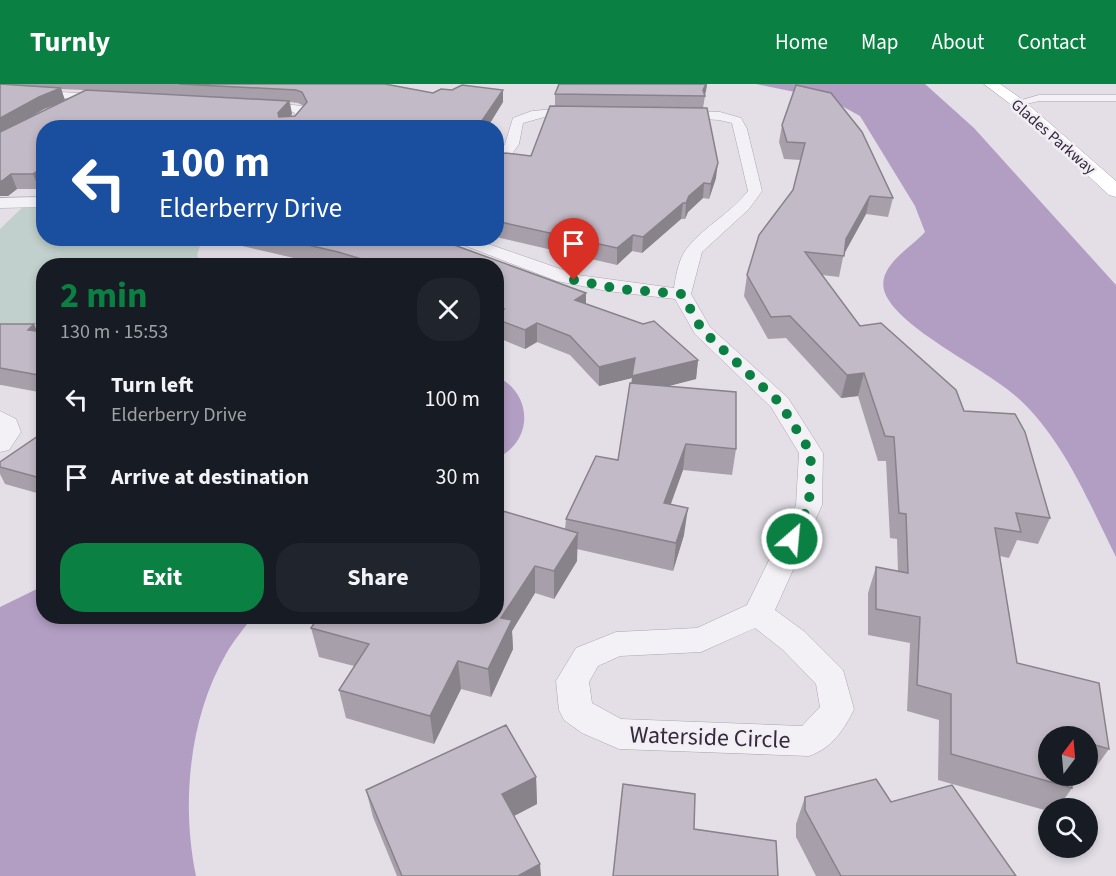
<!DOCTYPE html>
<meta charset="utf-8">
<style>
body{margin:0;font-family:"Source Sans 3",sans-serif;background:#20242c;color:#f1f3f6;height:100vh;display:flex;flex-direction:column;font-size:22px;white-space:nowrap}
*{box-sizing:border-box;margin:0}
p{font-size:20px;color:#9ea1a6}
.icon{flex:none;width:33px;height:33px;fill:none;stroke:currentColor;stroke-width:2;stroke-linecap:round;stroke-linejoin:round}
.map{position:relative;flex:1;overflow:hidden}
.panel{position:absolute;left:36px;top:174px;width:468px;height:366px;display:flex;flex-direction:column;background:#171b24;border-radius:24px;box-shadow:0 3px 9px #0003}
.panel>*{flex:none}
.hud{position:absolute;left:36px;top:36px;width:468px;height:126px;border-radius:24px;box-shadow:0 3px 9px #0003;background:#1a4fa0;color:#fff;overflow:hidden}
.needle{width:39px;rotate:16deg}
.fabs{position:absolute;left:1038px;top:642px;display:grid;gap:12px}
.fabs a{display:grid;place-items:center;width:60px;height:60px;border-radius:50%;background:#171b24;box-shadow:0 3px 9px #0003;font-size:30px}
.pin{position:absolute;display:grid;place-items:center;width:51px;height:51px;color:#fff;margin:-62px -26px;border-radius:50% 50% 50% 0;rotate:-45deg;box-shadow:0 0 6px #0007}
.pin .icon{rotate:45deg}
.me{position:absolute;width:66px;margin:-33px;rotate:27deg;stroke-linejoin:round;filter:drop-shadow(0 0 4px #0008)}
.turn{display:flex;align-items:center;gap:21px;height:126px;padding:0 24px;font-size:27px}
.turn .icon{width:78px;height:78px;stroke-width:2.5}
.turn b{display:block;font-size:42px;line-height:51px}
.round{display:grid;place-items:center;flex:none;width:63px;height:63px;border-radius:24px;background:#20242c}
.overview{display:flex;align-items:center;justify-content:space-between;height:102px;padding:0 24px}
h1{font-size:36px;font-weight:700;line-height:45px;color:#0b8043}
.button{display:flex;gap:12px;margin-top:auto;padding:12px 24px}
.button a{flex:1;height:69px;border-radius:24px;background:#0b8043;color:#fff;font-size:24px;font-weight:700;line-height:69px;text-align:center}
.button a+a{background:#20242c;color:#f1f3f6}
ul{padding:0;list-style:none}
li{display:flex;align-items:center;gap:18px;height:78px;padding:0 24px}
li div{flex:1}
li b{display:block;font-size:22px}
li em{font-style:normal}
header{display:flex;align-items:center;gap:36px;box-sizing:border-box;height:84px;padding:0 30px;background:#0b8043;color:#fff}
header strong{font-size:28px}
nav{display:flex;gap:33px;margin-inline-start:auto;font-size:21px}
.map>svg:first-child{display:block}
.green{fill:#c1d0cc}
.water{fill:#b29ec3}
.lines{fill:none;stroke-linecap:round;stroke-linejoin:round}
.street-casing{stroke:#aca5b0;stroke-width:1}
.primary-casing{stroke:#aba0b1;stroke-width:1}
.street{fill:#f4f1f6;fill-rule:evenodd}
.primary{fill:#fff;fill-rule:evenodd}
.wall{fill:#a7a0aa;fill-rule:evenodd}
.shaded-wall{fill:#88828b}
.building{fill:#c2bac6;stroke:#88828b;stroke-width:1.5}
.route{stroke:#0b8043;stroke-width:10;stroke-dasharray:0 18}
.labels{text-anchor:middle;stroke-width:5;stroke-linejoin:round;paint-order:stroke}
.far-street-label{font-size:16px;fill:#362a3c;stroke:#f2eef5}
.near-street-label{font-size:24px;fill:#362a3c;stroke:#f2eef5}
</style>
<header>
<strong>Turnly</strong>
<nav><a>Home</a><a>Map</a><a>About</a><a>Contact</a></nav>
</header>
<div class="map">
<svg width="1116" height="792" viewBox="0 0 1116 792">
<rect width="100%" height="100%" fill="#e4dfe7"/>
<path class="green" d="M28 118H43L44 154 202 155 197 171 201 181 44 182 43 248 0 250V145Z"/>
<path class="water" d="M756 0H925L974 44 1116 201V473C1089 419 1064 356 1018 314 987 285 899 245 885 209 875 183 911 164 925 148L915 122 860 32 829 15Z
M496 292C533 309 534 357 497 374Z
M43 502 44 532 252 533C244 545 233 557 226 570 189 634 181 720 196 792H0V523Z"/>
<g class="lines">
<defs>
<path id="street" d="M0 4 107 11 113 14 107 17 0 10Z
M1039 11H1116V17H1039L1018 22 1012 19Z
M258 17 302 22 307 31 296 44H282L295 30 294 28 254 23V19Z
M556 25H582L588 29 582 33 548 32 523 39 519 60 501 85 496 86V72L505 60 513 34 532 27Z
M675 26 720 28 741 34 747 45 762 107 749 125 702 168 691 210 710 243 788 314 823 369 822 421 775 526 805 548 843 586 854 625C844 646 832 664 809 672L619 665 582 649 564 636 559 626 556 597 576 564 616 548 697 544 747 521 796 421 799 369 771 323 695 250 675 215 607 207 557 197 445 154H471L578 191 674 204C676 191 679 173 688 163 705 142 731 129 748 107L732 39 719 36 671 33V27ZM755 544 783 566 816 600 820 623 802 642 621 635 592 619 589 598 598 582 620 572 701 568Z
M44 113V123L0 124V114Z
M0 327 16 335 21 348 9 366 0 368Z"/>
<path id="primary" d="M984 0H1000L1023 16 1116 97V113L1109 111 1013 22Z"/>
</defs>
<use href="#street" class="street-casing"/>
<use href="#primary" class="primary-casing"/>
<use href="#street" class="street"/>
<use href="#primary" class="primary"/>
</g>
<path class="wall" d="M0 0H385L433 9 452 6H503V18L487 44H44V102L39 105H17L8 112H0ZM61 5 83 6 85 7 65 16ZM61 18 29 34 44 25ZM290 18 298 19 304 22 295 32 290 33 292 30Z
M559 0H707L703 24 716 94 709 115 703 114 688 128 685 135H681L642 169 632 167 617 181 496 153V73L531 72 555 22V10Z
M782 41 893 114 888 133 866 130 844 169 839 193 822 191 860 242 964 327 1050 434 1038 460 1017 456 1009 474 1000 472 1017 579 1109 665 1091 690 1088 689V652H1048L1072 704 1058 724H1048V727L938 696 939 636 907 627 910 559 868 551V509L876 483 898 488 897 455 890 454 886 377H878L858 312 841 314 786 254 768 255 744 212 747 191 793 106 801 76 784 75 779 58Z
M237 154H435L586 209V220L698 276 696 295 667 302 736 365 732 391 683 386 671 420 684 451 673 487 577 465V477L554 515 535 509 512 547 513 565 491 613 461 605 434 660 346 634 339 606 354 582 319 573 311 544 496 532V425L565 445 566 435 618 376 632 294 599 302 570 271 537 258 525 265 496 253V182H328L238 161Z
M0 240 44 248V309L1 301H0Z
M44 348V411L5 400 0 390V378Z
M536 693 537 720 514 732 541 792H397L373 733 366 706Z
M805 713 1016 792H816L796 753V740Z"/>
<path class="shaded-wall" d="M706 0H707L706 7 704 12 703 6Z
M61 4 65 17 44 25 0 50V34L39 13Z
M503 6V18L487 44H477Z
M289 17 292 30 280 42 278 29Z
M718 79 716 94 709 115 711 100Z
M44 83V102L39 105 33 90Z
M11 90 17 105 8 112H0V97Z
M704 99 703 114 688 128 685 135 686 119 689 112Z
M870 112 866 130 843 172 846 155Z
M683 119 681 135 642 169 643 153Z
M633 151 632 167 617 181V164Z
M586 209V227L575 216Z
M537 239V258L525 265V246Z
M34 240 41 257 28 246Z
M635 274 698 276 696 295 631 312 632 294 599 302V283Z
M864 289 858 312 841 314 847 291Z
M686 360 683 386 661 446 664 419Z
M688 424 684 451 673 487 676 459Z
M578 449 577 477 554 515V487Z
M535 482V509L512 547 513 565 491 613 488 585 501 534Z
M458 577 461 605 434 660 430 632Z
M536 693 537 720 504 737 502 710Z
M540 780 541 792H518Z"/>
<path class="building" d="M0 0 61 4 39 13 0 34Z
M179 0H385L433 9 441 5 452 6 462 1 503 6 477 44H44V83L33 90H11L2 97H0V48L86 6 289 17 278 29 279 33 295 32 307 18 302 8 296 6Z
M559 0H706L703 6 705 12 555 10Z
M796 1 831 9 862 48 893 114 870 112 846 155 844 172 805 168 860 242 881 239 956 306 964 327 1015 330 1025 348 1050 434 1016 429 1021 448 995 444 1017 579 1099 599 1109 665 1088 659V652H1048V692H1071L1072 704 951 670V610L917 601 920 533 876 525V483L908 489 906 430 899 429 894 353 885 352 864 289 847 291 790 232 771 233 747 191 759 151 793 106 805 59 787 58 782 41Z
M550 22 707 24 718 79 711 100 704 99 689 112 686 119H683L643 153 633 151 617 164 496 137V73L505 69 531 72Z
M278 154H435L586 209 575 216 643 240 654 237 698 276 632 292 635 274 599 283 570 252 537 239 525 246 496 235V229L504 225 496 223V182H385L338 168Z
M0 240H34L28 246 44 248V292L0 284Z
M630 299 736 308V365L686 360 664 419 688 424 676 459 566 435 596 372 618 376Z
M44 348V395L0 383V378Z
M496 425 578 449 554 487 535 482 501 534 512 536 488 585 458 577 430 632 339 606 369 560 311 544 319 532H496Z
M506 641 536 693 502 710 540 780 518 792H402L366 706Z
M876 695 891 718 952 701 1016 792H841L805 726V713Z
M623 700 695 710 694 745 776 757 778 792H613Z"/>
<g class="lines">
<path class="route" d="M574 196 619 205 682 210 702 246 780 319 811 369 809 421 792 455"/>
</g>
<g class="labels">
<g class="far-street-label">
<text transform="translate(1054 52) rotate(41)" y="6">Glades Parkway</text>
</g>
<g class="near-street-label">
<text transform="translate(710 653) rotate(2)" y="8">Waterside Circle</text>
</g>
</g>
</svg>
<div class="fabs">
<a><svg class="needle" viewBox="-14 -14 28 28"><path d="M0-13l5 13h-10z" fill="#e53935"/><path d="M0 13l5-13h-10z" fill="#9ea1a6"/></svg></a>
<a><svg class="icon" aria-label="search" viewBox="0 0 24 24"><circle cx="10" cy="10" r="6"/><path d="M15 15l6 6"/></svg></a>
</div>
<div class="pin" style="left:574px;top:196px;background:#d93025"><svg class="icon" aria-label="arrive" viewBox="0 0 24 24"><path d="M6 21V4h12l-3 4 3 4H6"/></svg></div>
<svg class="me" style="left:792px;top:455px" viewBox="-20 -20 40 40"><circle r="17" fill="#0b8043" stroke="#fff" stroke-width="3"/><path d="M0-11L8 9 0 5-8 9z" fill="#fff"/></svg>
<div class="hud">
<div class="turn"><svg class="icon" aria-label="left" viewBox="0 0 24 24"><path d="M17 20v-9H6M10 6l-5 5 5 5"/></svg><div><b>100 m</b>Elderberry Drive</div></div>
</div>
<section class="panel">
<div class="overview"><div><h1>2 min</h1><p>130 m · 15:53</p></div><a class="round"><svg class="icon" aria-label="close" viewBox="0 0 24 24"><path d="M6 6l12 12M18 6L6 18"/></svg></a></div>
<ul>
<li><svg class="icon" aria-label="left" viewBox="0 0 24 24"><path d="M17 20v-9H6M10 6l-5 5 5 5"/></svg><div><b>Turn left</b><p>Elderberry Drive</p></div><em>100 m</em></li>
<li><svg class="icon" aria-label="arrive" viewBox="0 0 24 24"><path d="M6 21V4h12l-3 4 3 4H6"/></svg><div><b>Arrive at destination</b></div><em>30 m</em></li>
</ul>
<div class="button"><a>Exit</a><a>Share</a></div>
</section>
</div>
